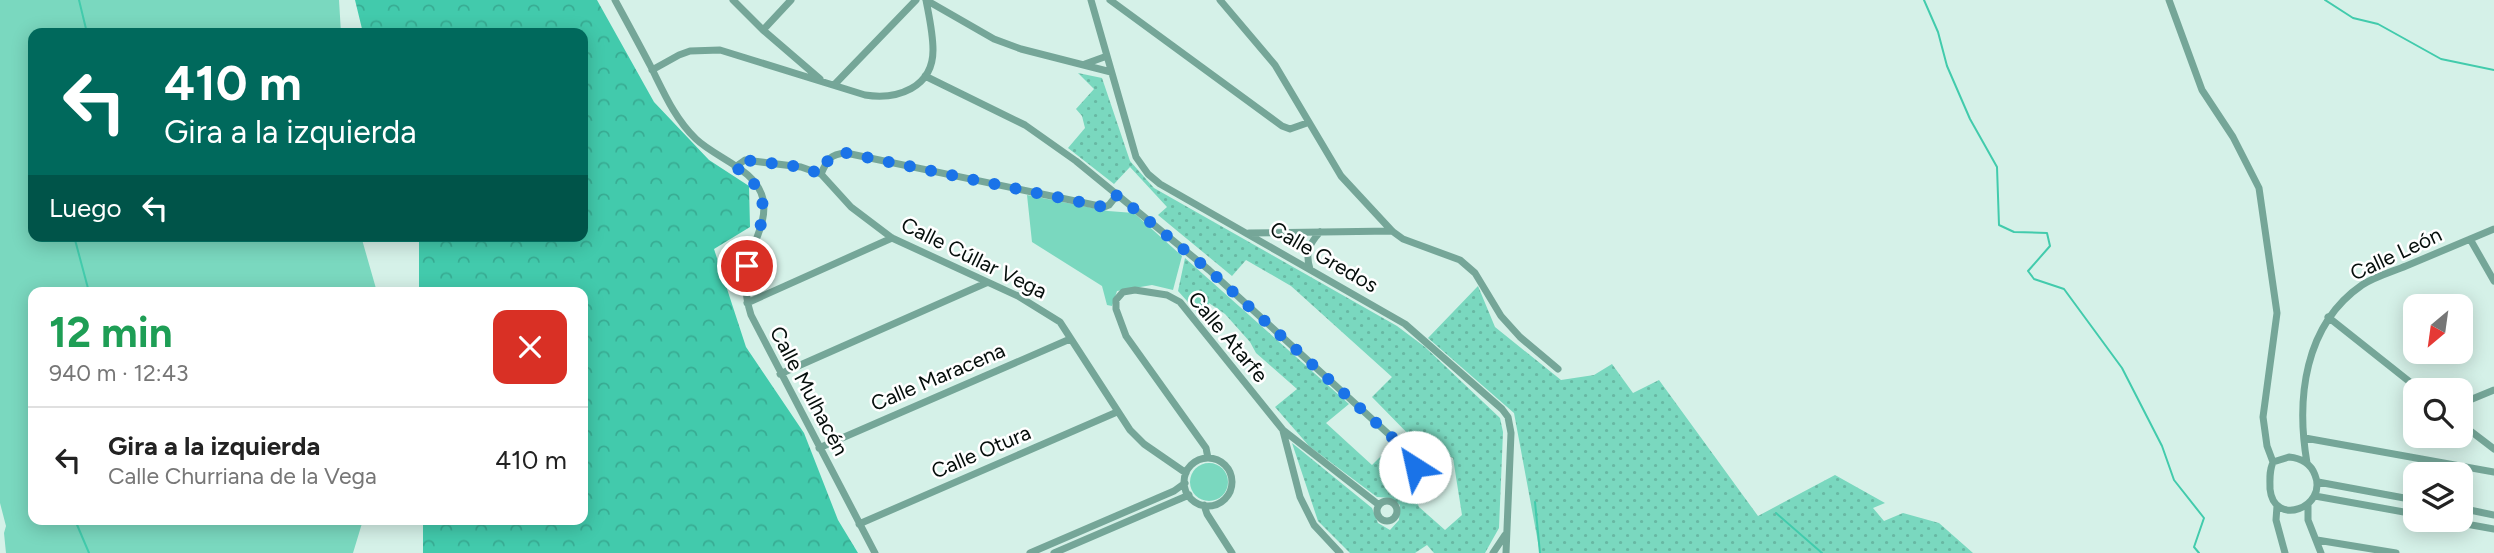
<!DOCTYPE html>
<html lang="es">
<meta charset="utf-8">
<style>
body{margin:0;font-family:Figtree,sans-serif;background:#f6f6f6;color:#222;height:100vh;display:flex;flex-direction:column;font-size:26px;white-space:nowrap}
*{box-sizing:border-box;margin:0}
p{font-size:23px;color:#767676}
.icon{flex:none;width:38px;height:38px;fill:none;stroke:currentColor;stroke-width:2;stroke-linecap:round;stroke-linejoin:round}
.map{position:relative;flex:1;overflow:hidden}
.side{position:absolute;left:28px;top:287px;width:560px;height:238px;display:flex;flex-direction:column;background:#fff;border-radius:14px;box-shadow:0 4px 18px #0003}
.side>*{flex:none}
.banner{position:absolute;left:28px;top:28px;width:560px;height:214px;border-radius:14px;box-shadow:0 4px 18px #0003;background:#00695c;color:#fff;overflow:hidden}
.needle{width:46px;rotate:209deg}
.buttons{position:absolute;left:2403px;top:294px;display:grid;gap:14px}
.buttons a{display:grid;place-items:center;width:70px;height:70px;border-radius:14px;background:#fff;box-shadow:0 4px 18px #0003;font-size:35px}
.pin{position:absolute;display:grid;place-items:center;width:60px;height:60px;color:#fff;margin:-30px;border:4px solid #fff;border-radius:50%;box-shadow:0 2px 7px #0007}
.me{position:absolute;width:77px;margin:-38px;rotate:325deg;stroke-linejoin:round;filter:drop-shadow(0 0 5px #0008)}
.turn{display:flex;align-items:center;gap:24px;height:147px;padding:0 21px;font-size:32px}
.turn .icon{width:91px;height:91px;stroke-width:2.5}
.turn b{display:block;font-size:49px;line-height:60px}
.then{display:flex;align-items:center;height:66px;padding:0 21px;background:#0003;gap:14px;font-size:26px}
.round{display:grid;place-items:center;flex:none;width:74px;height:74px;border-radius:14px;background:#f6f6f6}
.head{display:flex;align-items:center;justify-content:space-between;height:119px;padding:0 21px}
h1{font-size:42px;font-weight:700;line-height:52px;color:#1e9e55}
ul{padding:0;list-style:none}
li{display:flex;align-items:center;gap:21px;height:105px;padding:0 21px;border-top:2px solid #e0e0e0}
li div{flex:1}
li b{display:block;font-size:26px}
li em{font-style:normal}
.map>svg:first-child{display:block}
.grass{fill:url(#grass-dots)}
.forest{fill:url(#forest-crowns)}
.park{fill:#7ad8bf}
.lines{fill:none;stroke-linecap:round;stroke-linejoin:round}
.stream{stroke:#42cbac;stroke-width:2}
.minor{stroke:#75a698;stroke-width:7}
.route{stroke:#1a73e8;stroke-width:12;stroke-dasharray:0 21.6}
.labels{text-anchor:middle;stroke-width:5;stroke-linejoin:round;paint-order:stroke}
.street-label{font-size:21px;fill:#050e0b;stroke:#fff}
</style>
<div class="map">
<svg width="2494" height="553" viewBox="0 0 2494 553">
<defs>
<pattern id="grass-dots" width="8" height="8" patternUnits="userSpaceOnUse" patternTransform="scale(1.75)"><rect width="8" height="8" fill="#7ad8bf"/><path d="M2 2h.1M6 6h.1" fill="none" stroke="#68b8a3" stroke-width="1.8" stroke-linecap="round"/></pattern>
<pattern id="forest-crowns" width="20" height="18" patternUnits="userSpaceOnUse" patternTransform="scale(1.75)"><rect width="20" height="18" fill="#42caac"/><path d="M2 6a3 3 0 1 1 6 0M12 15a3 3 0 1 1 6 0" fill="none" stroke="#38ac93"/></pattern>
</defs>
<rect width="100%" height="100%" fill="#d5f1e8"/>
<path class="grass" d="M1078 73 1102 78 1130 161 1154 188 1397 326 1425 347 1500 418 1503 432 1499 528 1485 553H1434L1427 545 1415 553H1350L1318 521 1292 443 1372 508 1378 523 1390 530 1399 520 1400 505 1390 498 1377 497 1309 446 1275 407 1297 389 1256 353 1250 342 1225 314 1209 303 1205 321 1178 291 1185 258 1349 404 1326 423 1372 465 1385 452 1404 473 1419 507 1445 530 1462 515 1453 458 1427 445 1420 446 1372 397 1392 377 1291 286 1246 260 1232 276 1158 215 1167 207 1130 167 1114 184 1068 148 1085 128 1082 116 1076 109 1094 89Z
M1478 286 1495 327 1561 380 1594 375 1612 364 1633 393 1659 380 1758 516 1835 475 1885 503 1873 508 1884 521 1903 513 1939 523 1973 553H1540L1514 413 1428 338Z"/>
<path class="forest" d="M355 0H597L654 102 709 160 749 186 750 227 714 249 746 347 804 433 838 520 858 553H423V520H583V292H419V236H583V33H363Z"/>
<path class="park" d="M0 0H339L341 33H33V236H361L377 292H33V520H363L353 553H6L4 533 6 526 0 503Z
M1027 195 1108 211 1134 213 1182 256 1173 290 1152 285 1117 291 1112 306 1107 305 1102 286 1032 242Z
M1190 482a19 19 0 1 1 38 0a19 19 0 1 1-38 0Z"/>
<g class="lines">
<path class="stream" d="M79 0 87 33
M1924 0 1938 32 1947 66 1970 119 1997 167 1999 225 2014 232 2047 233 2050 246 2028 271 2034 279 2064 289 2122 368 2162 446 2174 480 2204 518 2194 547 2199 553
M2325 0 2353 18 2378 24 2441 59 2494 70
M74 236 89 292
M1535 502 1540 553
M1776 513 1822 553
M75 520 89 553"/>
<path class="minor" d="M615 0C627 22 639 44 651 67 664 93 675 119 696 139 717 159 756 169 763 199 768 223 751 245 747 267 744 283 746 299 751 315L875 553
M733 0 763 30 820 79
M926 0 994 39 1021 49 1111 72
M1091 0 1136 157 1148 174 1160 184 1405 324 1502 409 1508 417 1511 433 1506 553
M1110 0 1282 126 1290 129 1307 123
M1220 0 1275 65 1341 176 1392 231 1403 239 1460 260 1475 273 1501 316 1520 337 1558 369
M2169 0 2202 90 2233 137 2259 188 2277 313 2263 417 2267 446 2273 462
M763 30 791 0
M1085 64 1107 56
M652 70 679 55 690 51 720 50 865 95C897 100 933 88 933 50 933 33 929 16 926 0
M925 76 1025 125 1076 161 1209 270 1418 461
M834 85 916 0
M735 167 745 160 801 167 821 174
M821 174 851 207 892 238 1018 296 1060 322 1130 430 1144 444 1186 473
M821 174C827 160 830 154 846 153L1104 207 1109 205 1117 195
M1249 233 1392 231
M2470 239 2494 281
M1310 269C1305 253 1309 244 1320 232
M747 303 892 238
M2328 317 2420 390
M780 374 986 283
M2460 404 2494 390
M2460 423 2494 449
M1283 431 1300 497 1314 525 1340 553
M2305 438 2494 472
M819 448 1070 339
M2289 457C2301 458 2311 464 2315 475 2328 507 2274 528 2270 489 2270 478 2269 472 2273 462Z
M1416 468a10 10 0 1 1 20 0a10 10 0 1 1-20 0Z
M1208 458 1206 448 1126 336 1116 309V300L1123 292 1135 290 1167 295 1180 302 1283 430 1379 505
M1184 482a24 24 0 1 1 48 0a24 24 0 1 1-48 0Z
M2307 463C2296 399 2304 325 2362 285 2374 277 2391 272 2406 266 2435 254 2465 241 2494 229
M2318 482 2415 500
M2315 496 2415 514
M1377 511a10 10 0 1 1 20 0a10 10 0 1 1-20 0Z
M2308 504V520L2321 553
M1204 505 1207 514 1232 553
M2277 506 2276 520 2285 553
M2460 508 2494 515
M2444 520 2494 529
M859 524 1117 412
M2317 540 2396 553
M1030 553 1174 491 1185 483
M1054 553 1189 495
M1493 553 1505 535"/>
</g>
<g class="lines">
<path class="route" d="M747 266C761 224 779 196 735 167L745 160 801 167 821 174C827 160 830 154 846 153L1104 207 1109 205 1117 195 1209 270 1418 461 1415 467"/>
</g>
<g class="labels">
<g class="street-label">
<text transform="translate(2396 254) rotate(-25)" y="7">Calle León</text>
<text transform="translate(1324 257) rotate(30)" y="7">Calle Gredos</text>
<text transform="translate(974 258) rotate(26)" y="7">Calle Cúllar Vega</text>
<text transform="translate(1228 337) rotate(50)" y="7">Calle Atarfe</text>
<text transform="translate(938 377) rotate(-23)" y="7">Calle Maracena</text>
<text transform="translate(809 391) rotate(62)" y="7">Calle Mulhacén</text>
<text transform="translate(981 452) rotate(-23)" y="7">Calle Otura</text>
</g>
</g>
</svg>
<div class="buttons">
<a><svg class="needle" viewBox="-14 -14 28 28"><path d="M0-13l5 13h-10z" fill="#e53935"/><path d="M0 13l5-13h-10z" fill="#767676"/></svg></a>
<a><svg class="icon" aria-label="search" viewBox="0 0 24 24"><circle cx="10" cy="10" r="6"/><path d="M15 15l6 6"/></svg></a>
<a><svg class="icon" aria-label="layers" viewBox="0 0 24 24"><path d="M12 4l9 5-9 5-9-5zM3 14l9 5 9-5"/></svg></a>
</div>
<div class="pin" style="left:747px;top:266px;background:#d93025"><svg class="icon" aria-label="arrive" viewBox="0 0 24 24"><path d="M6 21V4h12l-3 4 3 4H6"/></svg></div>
<svg class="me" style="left:1415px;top:467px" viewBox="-20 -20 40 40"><circle r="19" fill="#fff"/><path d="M0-13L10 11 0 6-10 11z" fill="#1a73e8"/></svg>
<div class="banner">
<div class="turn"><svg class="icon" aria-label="left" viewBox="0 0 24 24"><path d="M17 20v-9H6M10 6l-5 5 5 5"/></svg><div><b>410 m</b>Gira a la izquierda</div></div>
<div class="then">Luego<svg class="icon" aria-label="left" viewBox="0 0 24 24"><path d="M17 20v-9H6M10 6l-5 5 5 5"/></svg></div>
</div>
<section class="side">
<div class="head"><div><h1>12 min</h1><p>940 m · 12:43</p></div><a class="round" style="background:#d93025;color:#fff"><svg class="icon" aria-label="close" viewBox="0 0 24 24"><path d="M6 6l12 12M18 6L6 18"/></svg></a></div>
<ul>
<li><svg class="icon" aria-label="left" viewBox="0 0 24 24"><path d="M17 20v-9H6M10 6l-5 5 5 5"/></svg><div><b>Gira a la izquierda</b><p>Calle Churriana de la Vega</p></div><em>410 m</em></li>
</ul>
</section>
</div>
